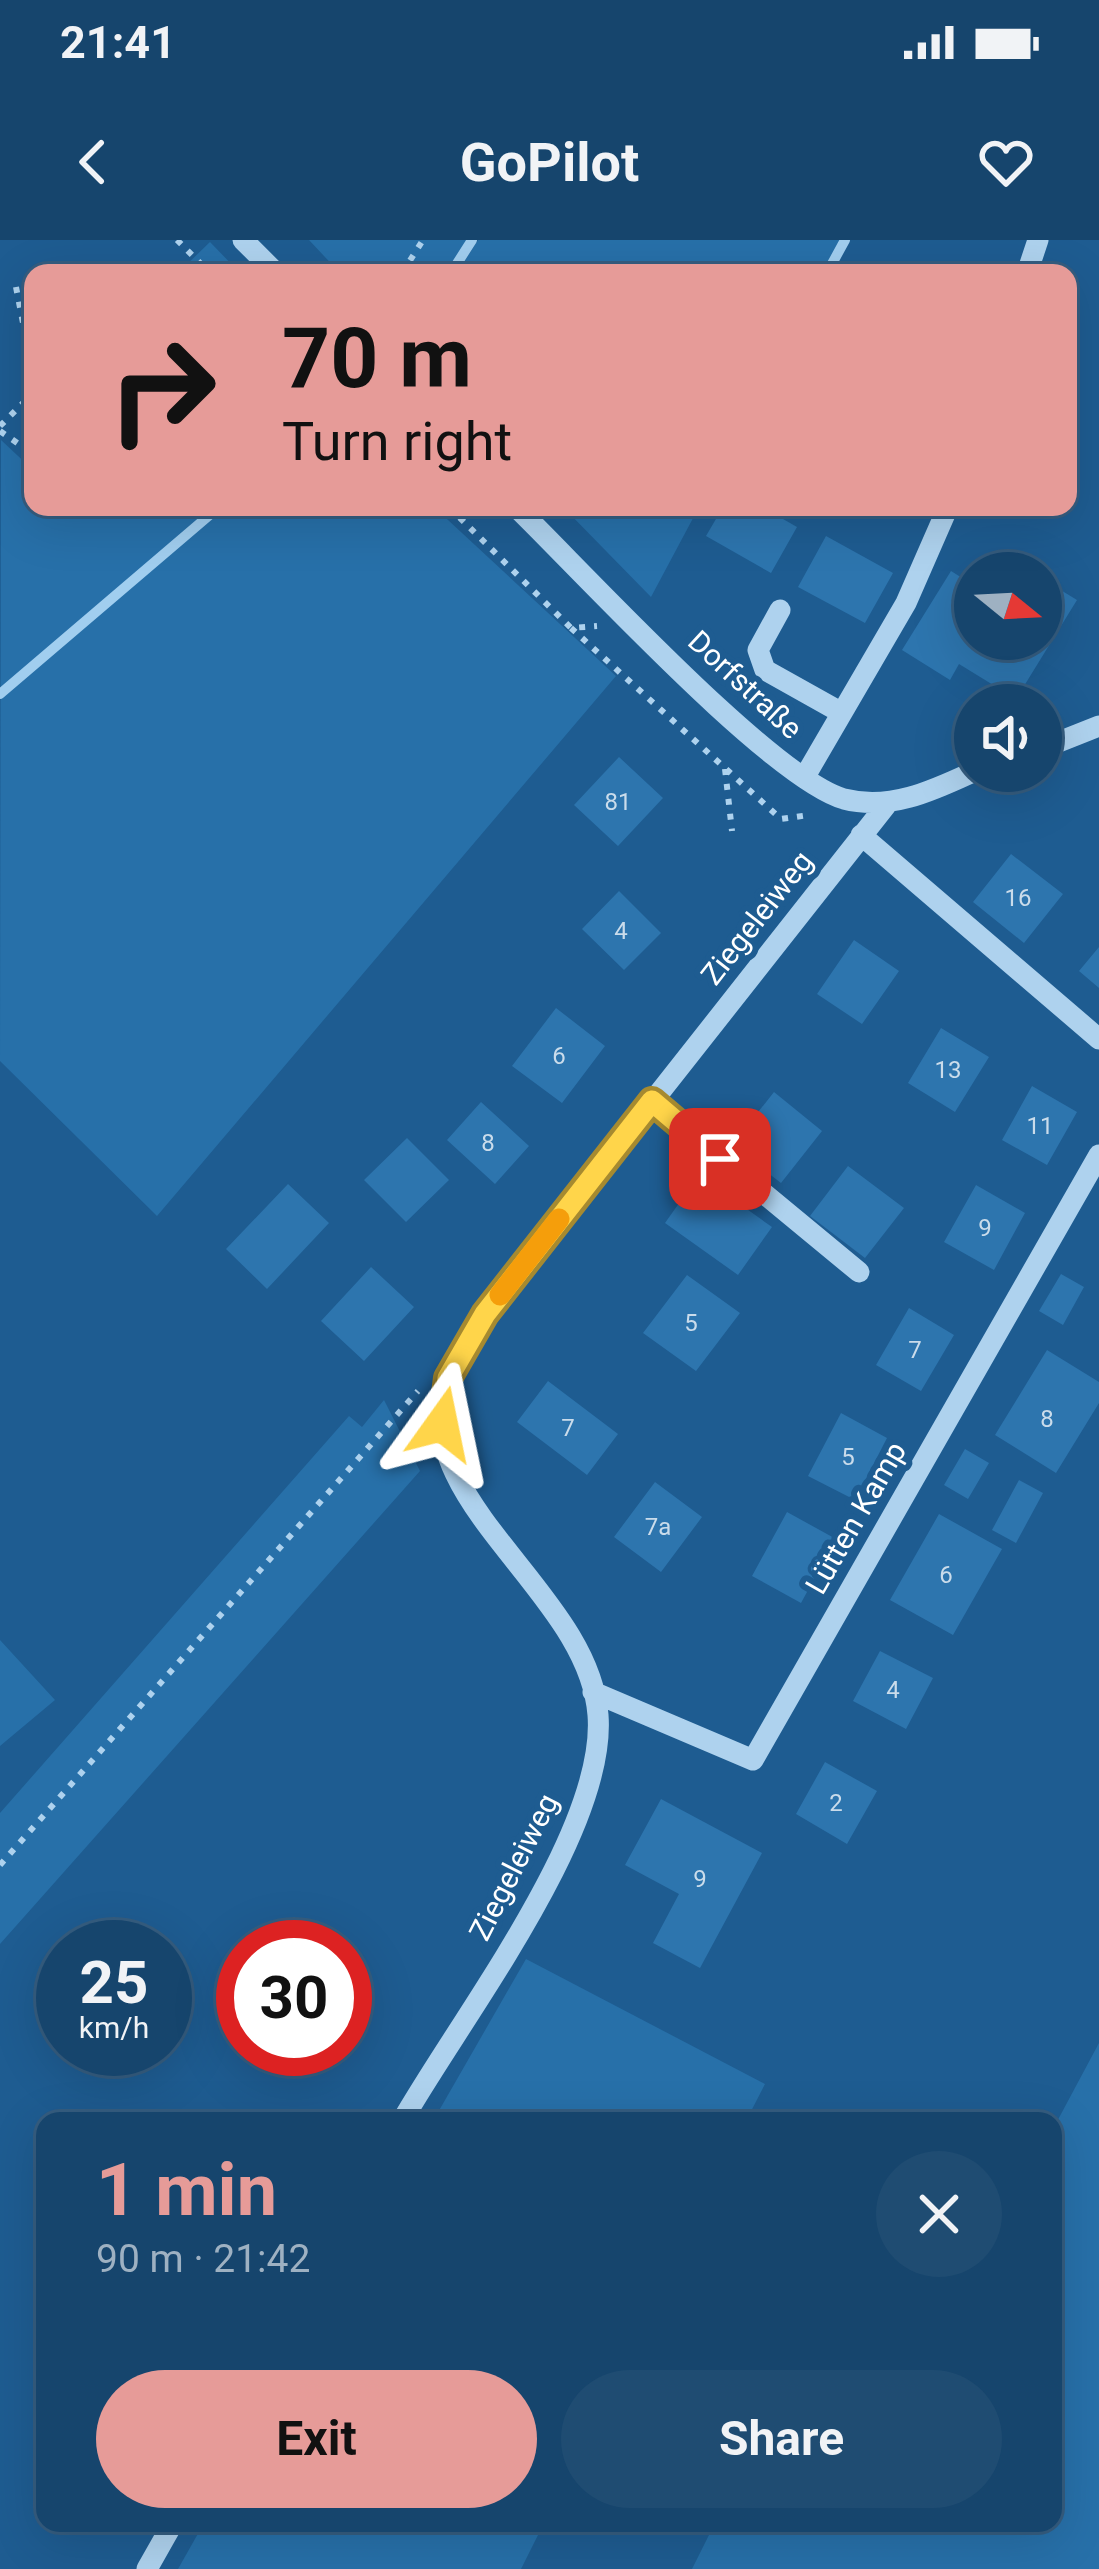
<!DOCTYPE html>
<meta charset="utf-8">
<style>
body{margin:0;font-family:Roboto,sans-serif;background:#1f4c72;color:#f1f3f6;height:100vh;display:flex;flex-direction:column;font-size:45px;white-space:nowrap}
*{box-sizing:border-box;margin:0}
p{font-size:39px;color:#9eb1c2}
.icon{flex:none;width:66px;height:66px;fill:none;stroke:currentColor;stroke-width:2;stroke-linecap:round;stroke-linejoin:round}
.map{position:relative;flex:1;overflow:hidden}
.details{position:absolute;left:36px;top:1872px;width:1026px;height:420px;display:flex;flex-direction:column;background:#16456d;border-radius:24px;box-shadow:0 12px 48px #0002,0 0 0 3px #355d80}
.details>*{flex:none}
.hud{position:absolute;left:24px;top:24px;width:1053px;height:252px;border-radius:24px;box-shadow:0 12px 48px #0002,0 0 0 3px #355d80;background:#e69b98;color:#111;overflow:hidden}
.needle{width:78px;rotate:108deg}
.fabs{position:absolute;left:954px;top:312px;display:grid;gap:24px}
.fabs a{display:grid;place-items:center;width:108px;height:108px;border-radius:50%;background:#16456d;box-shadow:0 12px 48px #0002,0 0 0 3px #355d80;font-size:60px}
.speed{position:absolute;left:36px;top:1680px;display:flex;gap:24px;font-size:60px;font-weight:700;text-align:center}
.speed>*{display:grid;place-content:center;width:156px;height:156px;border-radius:50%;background:#16456d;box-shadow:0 12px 48px #0002,0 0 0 3px #355d80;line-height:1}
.speed small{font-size:30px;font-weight:400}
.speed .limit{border:18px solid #d22;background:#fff;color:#111}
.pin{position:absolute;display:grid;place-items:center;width:102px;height:102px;color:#fff;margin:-51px;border-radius:24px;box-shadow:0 6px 18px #0006}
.me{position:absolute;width:132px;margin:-66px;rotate:12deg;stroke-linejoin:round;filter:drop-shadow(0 0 9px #0008)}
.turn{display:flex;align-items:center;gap:42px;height:252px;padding:0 60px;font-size:54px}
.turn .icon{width:156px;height:156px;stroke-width:2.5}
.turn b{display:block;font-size:84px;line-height:102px}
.round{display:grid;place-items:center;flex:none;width:126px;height:126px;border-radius:63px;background:#1f4c72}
.headline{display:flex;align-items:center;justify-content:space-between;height:204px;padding:0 60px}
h1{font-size:72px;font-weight:700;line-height:90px;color:#e69b98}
.button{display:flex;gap:24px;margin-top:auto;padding:24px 60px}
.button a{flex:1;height:138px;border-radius:72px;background:#e69b98;color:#111;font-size:48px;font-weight:700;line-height:138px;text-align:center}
.button a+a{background:#1f4c72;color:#f1f3f6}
.status{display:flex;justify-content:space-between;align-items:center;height:84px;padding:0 60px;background:#16456d;direction:ltr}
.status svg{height:33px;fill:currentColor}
header{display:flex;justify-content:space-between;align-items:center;height:156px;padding:0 60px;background:#16456d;font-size:54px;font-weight:700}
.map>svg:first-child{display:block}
.green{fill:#2770a9}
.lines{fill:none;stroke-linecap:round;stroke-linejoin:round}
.stream{stroke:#a1ceef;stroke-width:10}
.building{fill:#2d75ae}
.path{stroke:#aed2ee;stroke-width:6;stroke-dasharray:6 9;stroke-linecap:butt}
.minor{stroke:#aed2ee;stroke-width:21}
.route-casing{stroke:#a68a30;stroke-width:30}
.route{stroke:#ffd54a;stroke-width:21}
.slow{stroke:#f59e0b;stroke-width:21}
.labels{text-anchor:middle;stroke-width:12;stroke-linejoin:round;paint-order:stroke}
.number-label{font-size:24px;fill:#cadceb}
.street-label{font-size:30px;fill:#fff;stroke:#1e5c91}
</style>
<div class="status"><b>21:41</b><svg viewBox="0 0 49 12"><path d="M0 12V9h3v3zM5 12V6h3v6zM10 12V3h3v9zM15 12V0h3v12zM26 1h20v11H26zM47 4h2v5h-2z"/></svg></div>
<header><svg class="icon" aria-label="back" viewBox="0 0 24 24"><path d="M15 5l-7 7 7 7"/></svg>GoPilot<svg class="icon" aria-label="heart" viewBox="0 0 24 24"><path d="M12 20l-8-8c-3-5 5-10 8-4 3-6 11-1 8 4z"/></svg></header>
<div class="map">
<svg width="1099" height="2329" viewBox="0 0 1099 2329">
<rect width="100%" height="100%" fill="#1e5c91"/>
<path class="green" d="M309 0H468L447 33H340Z
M478 0H842L824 33H457Z
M210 2 240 33H178Z
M1 200 33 230V267H73L86 279 104 267H268L285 275 298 267H434L616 436 157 976 0 821Z
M563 267H699L651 357Z
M384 1160 420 1231 0 1704V1573L349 1176 362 1187Z
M0 1400 55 1460 0 1506Z
M526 1719 765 1844 746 1881H433Z
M1099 1803V2329H692L715 2283H1053V1889Z
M204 2283H544L521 2329H178Z"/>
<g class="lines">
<path class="stream" d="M451 33 472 0
M827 33 845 0
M0 454 219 267"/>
</g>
<path class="building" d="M723 267H762L797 287 771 333 706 296Z
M826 296 893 333 865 383 798 347Z
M951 331 975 346V399H1041V338L1077 360 1016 459 959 424 950 440 902 410Z
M619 517 663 558 618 606 574 565Z
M1011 614 1063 654 1024 703 973 662Z
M619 651 661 693 624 730 582 689Z
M854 700 899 731 862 784 817 754Z
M1099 707V748L1079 731Z
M556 768 605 806 562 863 512 826Z
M941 788 989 817 955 872 908 843Z
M1032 846 1077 872 1047 925 1002 900Z
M774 852 822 891 781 943 732 905Z
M481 862 529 906 495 944 447 900Z
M407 898 449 940 406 982 364 940Z
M848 926 904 968 865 1018 810 976Z
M699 935 772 987 738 1035 665 983Z
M288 944 329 983 267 1049 226 1009Z
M976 945 1025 973 994 1030 944 1002Z
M371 1027 414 1067 364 1121 321 1081Z
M1061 1034 1084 1047 1063 1085 1039 1071Z
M687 1035 740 1073 696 1131 643 1093Z
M909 1068 954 1095 921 1151 876 1125Z
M1047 1110 1099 1142V1163L1056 1233 995 1195Z
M548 1141 618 1194 587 1235 517 1182Z
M841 1173 887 1198 855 1260 808 1236Z
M965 1209 989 1223 968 1259 944 1245Z
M1019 1240 1043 1253 1016 1303 992 1290Z
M655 1242 702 1277 661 1332 614 1297Z
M787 1272 836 1299 801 1363 752 1336Z
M939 1274 1002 1309 953 1395 890 1360Z
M880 1411 933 1438 906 1489 853 1461Z
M825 1522 877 1551 847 1604 796 1574Z
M661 1559 762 1613 700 1728 653 1703 679 1654 625 1625Z"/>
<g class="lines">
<path class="path" d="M177 0 210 33
M402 33 423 0
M16 47 24 88 33 94
M0 186 33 153
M0 191 33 214
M449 267 571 388 597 386
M571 388 781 579 809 575
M725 529 732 591
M0 1625 418 1151"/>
<path class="minor" d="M243 0 276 33
M1027 33 1038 0
M516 267C580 329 771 538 844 559 891 571 934 550 975 531
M780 370 758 410 765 430 842 473
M1041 509 1099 486
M804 538 906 363 948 267
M861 595 1099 799
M652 861 859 1032
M593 1452 753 1520 1099 915
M402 1881C460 1779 607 1591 598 1475 589 1350 403 1260 448 1137 456 1115 473 1094 485 1074L887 564
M147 2329 173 2283"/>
</g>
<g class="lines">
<defs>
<path id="route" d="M442 1184 448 1138 485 1074 652 861 720 919"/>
</defs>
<use href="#route" class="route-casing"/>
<use href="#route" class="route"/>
<path class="slow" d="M500 1055 559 979"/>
</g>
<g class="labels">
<g class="number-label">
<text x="618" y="570">81</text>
<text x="1018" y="666">16</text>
<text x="621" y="699">4</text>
<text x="559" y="824">6</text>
<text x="948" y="838">13</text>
<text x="1040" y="894">11</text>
<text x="488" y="911">8</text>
<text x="985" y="996">9</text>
<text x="691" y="1091">5</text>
<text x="915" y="1118">7</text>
<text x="1047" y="1187">8</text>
<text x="568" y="1196">7</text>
<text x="848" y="1225">5</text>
<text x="658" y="1295">7a</text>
<text x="946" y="1343">6</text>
<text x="893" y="1458">4</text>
<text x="836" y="1571">2</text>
<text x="700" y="1647">9</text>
</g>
<g class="street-label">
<text transform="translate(745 445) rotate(43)" y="10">Dorfstraße</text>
<text transform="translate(757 678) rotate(-52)" y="10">Ziegeleiweg</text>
<text transform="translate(856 1278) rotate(-60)" y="10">Lütten Kamp</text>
<text transform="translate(514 1627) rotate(-63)" y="10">Ziegeleiweg</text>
</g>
</g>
</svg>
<div class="fabs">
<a><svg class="needle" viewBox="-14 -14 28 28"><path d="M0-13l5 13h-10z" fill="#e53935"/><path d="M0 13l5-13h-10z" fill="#9eb1c2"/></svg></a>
<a><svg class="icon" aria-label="sound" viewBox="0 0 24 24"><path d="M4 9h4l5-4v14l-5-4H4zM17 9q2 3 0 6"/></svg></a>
</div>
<div class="speed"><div>25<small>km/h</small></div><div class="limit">30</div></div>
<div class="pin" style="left:720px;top:919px;background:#d93025"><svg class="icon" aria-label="arrive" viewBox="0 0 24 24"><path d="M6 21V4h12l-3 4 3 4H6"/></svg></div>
<svg class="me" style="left:442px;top:1184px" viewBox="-20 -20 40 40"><path d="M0-17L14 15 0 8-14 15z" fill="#ffd54a" stroke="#fff" stroke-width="4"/></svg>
<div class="hud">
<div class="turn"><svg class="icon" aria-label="right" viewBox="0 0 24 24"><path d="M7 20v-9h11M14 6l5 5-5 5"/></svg><div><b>70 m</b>Turn right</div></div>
</div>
<section class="details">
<div class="headline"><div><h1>1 min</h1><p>90 m · 21:42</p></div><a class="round"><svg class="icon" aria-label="close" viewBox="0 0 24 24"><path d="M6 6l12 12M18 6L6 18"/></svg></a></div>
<div class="button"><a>Exit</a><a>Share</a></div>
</section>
</div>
